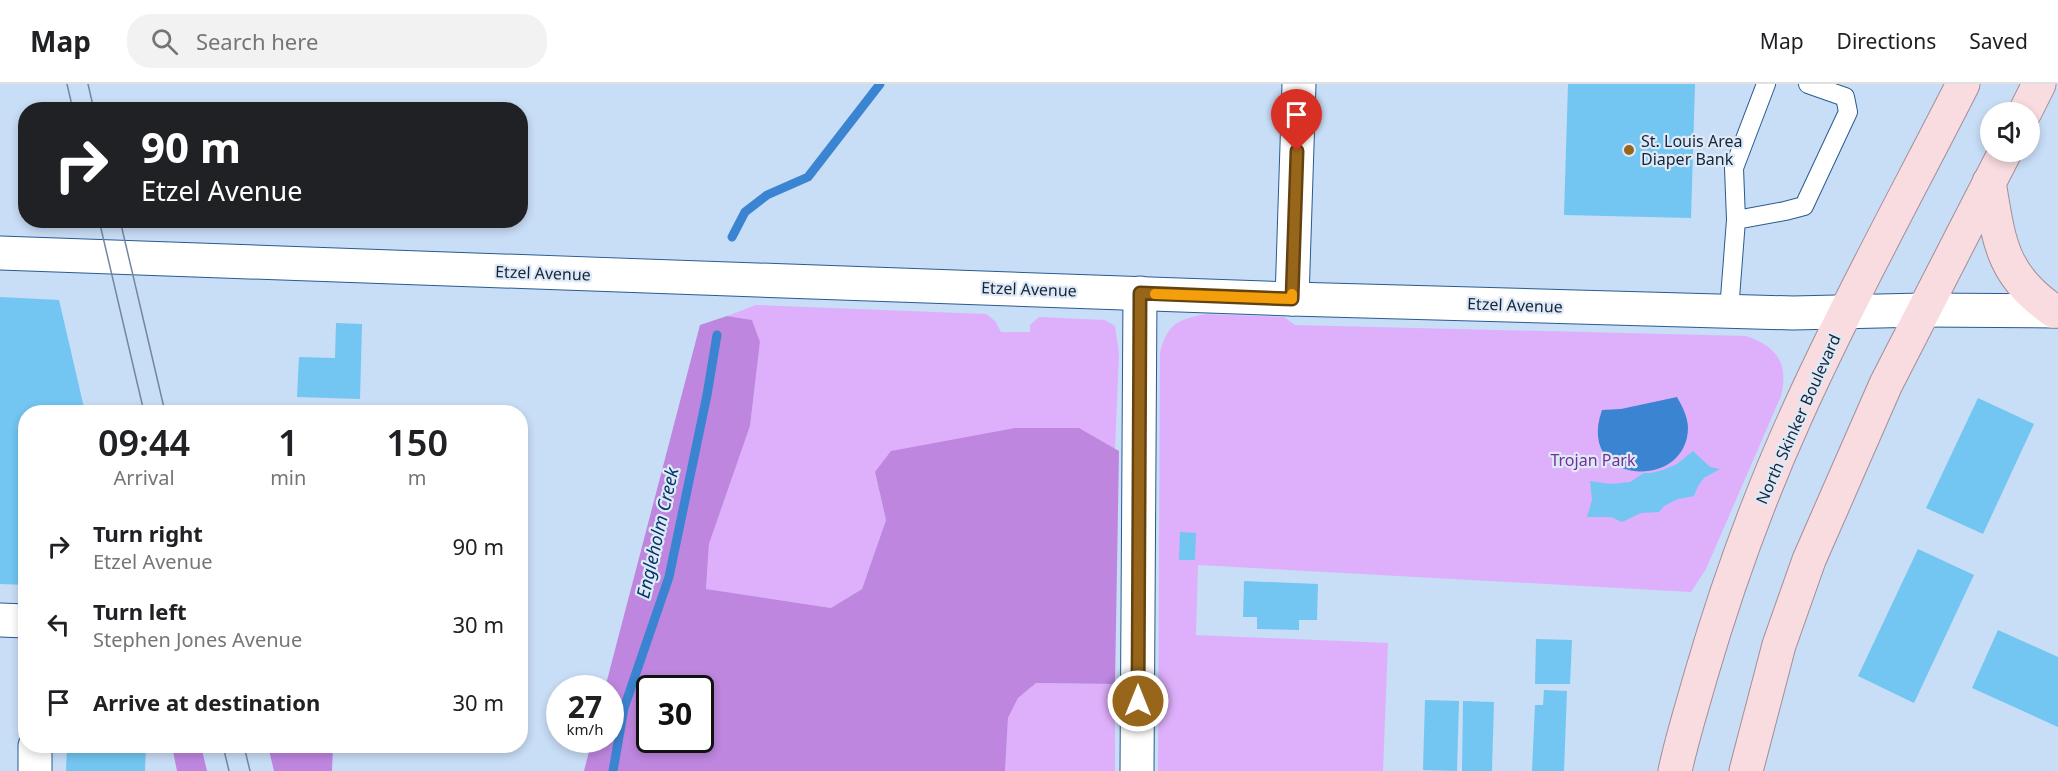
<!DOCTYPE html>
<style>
body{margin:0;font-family:"Noto Sans",sans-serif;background:#f2f2f2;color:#202124;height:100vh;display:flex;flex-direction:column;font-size:22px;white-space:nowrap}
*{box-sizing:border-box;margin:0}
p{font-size:20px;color:#757577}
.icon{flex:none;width:33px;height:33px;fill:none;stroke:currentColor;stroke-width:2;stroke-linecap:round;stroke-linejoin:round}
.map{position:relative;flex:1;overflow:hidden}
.sheet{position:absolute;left:18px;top:321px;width:510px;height:348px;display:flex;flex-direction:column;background:#fff;border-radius:24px;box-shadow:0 3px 9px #0003}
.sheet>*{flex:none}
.hud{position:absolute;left:18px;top:18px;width:510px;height:126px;border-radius:24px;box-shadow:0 3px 9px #0003;background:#202124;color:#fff;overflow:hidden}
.buttons{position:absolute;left:1980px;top:18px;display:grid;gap:12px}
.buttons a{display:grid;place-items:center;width:60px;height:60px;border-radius:50%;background:#fff;box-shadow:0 3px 9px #0003;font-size:30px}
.speed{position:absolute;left:546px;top:591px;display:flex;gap:12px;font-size:30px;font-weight:700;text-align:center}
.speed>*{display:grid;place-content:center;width:78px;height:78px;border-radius:50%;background:#fff;box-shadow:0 3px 9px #0003;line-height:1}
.speed small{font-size:15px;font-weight:400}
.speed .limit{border:3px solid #111;border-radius:9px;background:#fff;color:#111}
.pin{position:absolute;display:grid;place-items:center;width:51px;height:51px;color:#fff;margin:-62px -26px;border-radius:50% 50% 50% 0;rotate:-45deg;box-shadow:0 0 6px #0007}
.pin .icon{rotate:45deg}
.me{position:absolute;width:66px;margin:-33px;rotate:0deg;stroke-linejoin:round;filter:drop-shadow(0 0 4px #0008)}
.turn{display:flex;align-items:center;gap:21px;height:126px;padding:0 24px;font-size:27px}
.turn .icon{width:78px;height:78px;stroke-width:2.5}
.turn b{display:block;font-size:42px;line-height:51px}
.eta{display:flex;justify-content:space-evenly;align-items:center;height:102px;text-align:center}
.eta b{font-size:36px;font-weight:600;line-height:42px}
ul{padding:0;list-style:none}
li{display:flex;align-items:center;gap:18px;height:78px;padding:0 24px}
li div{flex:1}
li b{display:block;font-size:22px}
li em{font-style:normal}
header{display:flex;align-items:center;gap:36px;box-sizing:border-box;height:84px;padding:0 30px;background:#fff;border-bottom:2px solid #e0e0e0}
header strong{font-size:28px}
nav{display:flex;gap:33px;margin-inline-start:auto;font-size:21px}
.search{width:420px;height:54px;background:#f2f2f2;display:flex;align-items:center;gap:15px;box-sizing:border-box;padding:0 21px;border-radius:24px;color:#757577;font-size:22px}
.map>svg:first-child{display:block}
.green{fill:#deb0fb}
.forest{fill:#be86df;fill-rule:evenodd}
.water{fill:#3b84d1}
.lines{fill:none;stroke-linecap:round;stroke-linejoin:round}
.stream{stroke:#3b84d1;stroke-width:9}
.building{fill:#72c6f1}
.lane-casing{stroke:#295b90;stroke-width:20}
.street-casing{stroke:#295b90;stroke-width:35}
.secondary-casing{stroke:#295b90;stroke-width:35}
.primary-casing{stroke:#a48d98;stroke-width:35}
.lane{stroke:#fff;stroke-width:18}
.street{stroke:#fff;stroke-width:33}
.secondary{stroke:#fff;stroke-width:33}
.primary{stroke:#f8dcdf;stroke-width:33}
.tram{stroke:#7388a0;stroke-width:1.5}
.route-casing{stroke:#634211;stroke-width:15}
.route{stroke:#98661a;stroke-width:10}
.slow{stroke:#f59e0b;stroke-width:10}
.poi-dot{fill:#98661a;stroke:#dfe9f6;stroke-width:2}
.labels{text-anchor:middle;stroke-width:4.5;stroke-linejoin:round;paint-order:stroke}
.poi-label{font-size:16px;fill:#11263d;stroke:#dfe9f6;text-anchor:start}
.street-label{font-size:16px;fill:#11263d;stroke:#dfe9f6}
.park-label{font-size:16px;fill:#752f98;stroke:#dfe9f6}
.water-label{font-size:18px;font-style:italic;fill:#003768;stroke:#dfe9f6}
</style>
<header>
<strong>Map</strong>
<div class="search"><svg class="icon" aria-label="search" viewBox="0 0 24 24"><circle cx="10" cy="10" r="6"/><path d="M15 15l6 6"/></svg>Search here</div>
<nav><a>Map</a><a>Directions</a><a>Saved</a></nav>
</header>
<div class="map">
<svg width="2058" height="687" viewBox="0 0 2058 687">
<rect width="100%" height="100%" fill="#c8ddf6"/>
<path class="green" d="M756 221 986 230 995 237 1001 248H1030V241L1039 233 1105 236 1115 242 1119 269 1115 365 1079 344 875 388 886 436 862 505 831 524 706 505 709 460 750 342 760 258 751 236 727 232Z
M1206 230 1284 233 1295 241 1746 252C1777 262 1789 280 1781 312L1706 485 1691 508 1198 481 1196 551 1388 559 1383 687H1158L1160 269C1167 240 1178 235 1206 230Z
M1036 599 1115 600V687H1005L1008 634 1018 614Z"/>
<path class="forest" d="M727 232 752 236 760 258 750 342 709 460 706 505 831 524 862 505 886 436 875 388 891 367 1015 344H1079L1119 367 1115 600 1036 599 1018 614 1008 634 1005 687H584L592 656H610V604H605L700 241ZM650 604H700V656H650Z
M172 662H201L207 687H177Z
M268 662H333L332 687H274Z"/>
<path class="water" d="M1677 313C1682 322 1688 333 1688 344 1687 408 1575 401 1602 326L1621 325Z"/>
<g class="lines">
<path class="stream" d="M732 153 745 128 767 111 808 93 880 0
M613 687 624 624 669 493 707 311 717 251"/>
</g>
<path class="building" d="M1568 0H1695L1691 134 1564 131Z
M0 213 59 216 85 328H26V501L0 500Z
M336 239 362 240 360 315 297 313 299 273 335 274Z
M1978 314 2034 340 1983 450 1926 424Z
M1693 367 1710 383 1720 385 1704 394 1698 402 1694 412 1678 415 1664 422 1659 428 1641 429 1622 438 1611 433H1587L1592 416 1590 397 1611 400 1630 398 1644 389H1651L1663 386 1677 380Z
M1180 448 1196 449 1195 476H1179Z
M1918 465 1974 491 1914 619 1858 592Z
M1244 497 1318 500 1317 536H1299V546L1257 545V533H1243Z
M1998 546 2058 573V643L1972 604Z
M1536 555 1572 556 1570 600H1535Z
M1544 606 1567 607 1564 687H1532L1535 621H1543Z
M1425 616 1459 617 1457 687 1423 686Z
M1463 617 1494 618 1492 687H1462Z
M67 662H146L145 687H66Z"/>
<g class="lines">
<defs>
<path id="lane" d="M1736 136 1785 127 1804 122 1848 28 1845 13 1808 0
M1729 227 1736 136 1734 84 1766 0"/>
<path id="street" d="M1292 215 1299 0
M1923 226 2058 227
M0 536 26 537
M35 687V662
M1137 687 1140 209"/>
<path id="secondary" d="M0 169 1292 215 1793 229 1923 226"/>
<path id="primary" d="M2025 28 2039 0
M1989 98C1999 157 2001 191 2054 227
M1675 687C1682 654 1692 623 1701 591 1727 502 1758 416 1796 332 1847 219 1907 110 1963 0
M1746 687 1779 561 1809 476 1886 300 2005 68"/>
</defs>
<use href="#lane" class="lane-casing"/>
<use href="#street" class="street-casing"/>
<use href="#secondary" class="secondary-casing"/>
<use href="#primary" class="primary-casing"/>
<use href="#lane" class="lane"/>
<use href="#street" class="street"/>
<use href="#secondary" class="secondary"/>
<use href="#primary" class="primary"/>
<path class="tram" d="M67 0 73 26
M88 0 94 26
M99 136 144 328
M120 136 165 328
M223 662 229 687
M244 662 250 687"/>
</g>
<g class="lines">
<defs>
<path id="route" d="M1138 617 1140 209 1292 215 1297 67"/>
</defs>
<use href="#route" class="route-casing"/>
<use href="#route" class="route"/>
<path class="slow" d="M1155 210 1292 215V210"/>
</g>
<circle class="poi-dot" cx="1629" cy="66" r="6"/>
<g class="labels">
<g class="poi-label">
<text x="1641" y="63">St. Louis Area<tspan x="1641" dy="18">Diaper Bank</tspan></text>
</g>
<g class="street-label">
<text transform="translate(543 189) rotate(2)" y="6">Etzel Avenue</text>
<text transform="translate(1029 205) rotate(2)" y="6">Etzel Avenue</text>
<text transform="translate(1515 221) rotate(2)" y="6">Etzel Avenue</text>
<text transform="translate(1798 335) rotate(-66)" y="6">North Skinker Boulevard</text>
</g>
<g class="park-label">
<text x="1593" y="382">Trojan Park</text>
</g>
<g class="water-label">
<text transform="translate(658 449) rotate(-77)" y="6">Engleholm Creek</text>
</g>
</g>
</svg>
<div class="buttons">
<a><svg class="icon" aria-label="sound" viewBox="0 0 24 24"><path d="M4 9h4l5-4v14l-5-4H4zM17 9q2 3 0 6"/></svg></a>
</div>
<div class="speed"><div>27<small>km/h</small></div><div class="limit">30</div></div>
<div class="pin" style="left:1297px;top:67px;background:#d93025"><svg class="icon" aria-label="arrive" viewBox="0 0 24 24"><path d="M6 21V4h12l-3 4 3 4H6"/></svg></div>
<svg class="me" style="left:1138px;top:617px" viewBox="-20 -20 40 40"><circle r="17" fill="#98661a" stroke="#fff" stroke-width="3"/><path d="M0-11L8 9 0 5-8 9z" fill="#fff"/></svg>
<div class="hud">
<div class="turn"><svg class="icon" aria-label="right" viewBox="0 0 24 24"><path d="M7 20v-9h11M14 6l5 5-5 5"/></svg><div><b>90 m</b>Etzel Avenue</div></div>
</div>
<section class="sheet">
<div class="eta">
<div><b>09:44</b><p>Arrival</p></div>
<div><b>1</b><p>min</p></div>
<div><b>150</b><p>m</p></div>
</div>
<ul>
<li><svg class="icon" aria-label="right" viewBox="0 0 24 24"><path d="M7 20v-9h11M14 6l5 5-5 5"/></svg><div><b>Turn right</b><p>Etzel Avenue</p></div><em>90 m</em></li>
<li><svg class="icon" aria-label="left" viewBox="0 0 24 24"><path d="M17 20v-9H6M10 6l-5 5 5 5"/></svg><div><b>Turn left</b><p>Stephen Jones Avenue</p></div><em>30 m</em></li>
<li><svg class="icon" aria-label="arrive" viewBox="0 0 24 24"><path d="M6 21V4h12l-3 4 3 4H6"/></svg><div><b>Arrive at destination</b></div><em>30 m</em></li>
</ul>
</section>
</div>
